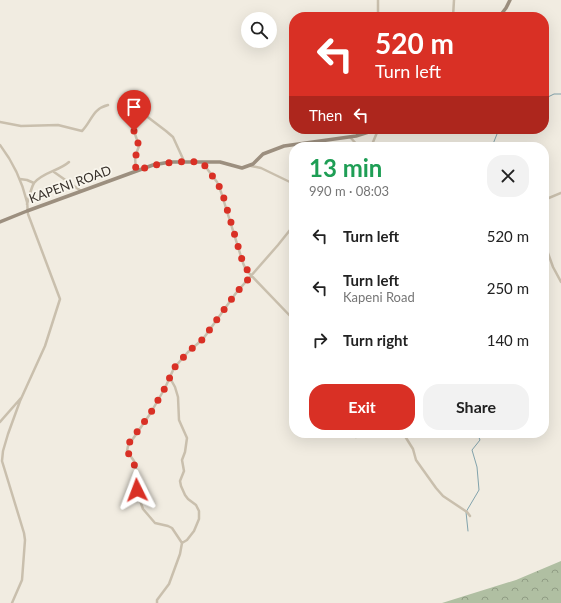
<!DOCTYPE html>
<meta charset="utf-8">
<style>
body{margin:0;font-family:Lato,sans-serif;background:#f2f2f2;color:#222;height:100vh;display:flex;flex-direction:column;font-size:15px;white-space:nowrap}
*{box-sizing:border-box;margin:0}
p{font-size:13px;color:#767676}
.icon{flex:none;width:22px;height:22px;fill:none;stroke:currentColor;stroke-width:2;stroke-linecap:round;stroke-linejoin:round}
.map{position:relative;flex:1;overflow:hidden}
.panel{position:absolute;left:289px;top:142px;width:260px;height:296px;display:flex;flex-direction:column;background:#fff;border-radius:16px;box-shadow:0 4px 16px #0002}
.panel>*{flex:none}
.hud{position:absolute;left:289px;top:12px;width:260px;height:122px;border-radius:16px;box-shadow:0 4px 16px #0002;background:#d93025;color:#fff;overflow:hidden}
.buttons{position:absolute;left:241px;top:12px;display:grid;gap:8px}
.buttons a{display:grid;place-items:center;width:36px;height:36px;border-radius:50%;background:#fff;box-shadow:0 4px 16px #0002;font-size:20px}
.pin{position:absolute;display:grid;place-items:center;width:34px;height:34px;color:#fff;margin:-41px -17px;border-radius:50% 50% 50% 0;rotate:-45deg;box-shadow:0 0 4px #0007}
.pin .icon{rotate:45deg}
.me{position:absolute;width:44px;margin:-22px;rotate:357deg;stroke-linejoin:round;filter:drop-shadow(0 0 3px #0008)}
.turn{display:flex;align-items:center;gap:14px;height:84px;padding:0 20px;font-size:18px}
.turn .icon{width:52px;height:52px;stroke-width:2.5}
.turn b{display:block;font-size:28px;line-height:34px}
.then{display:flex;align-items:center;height:38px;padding:0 20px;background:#0003;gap:8px;font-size:15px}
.round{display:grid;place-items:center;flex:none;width:42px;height:42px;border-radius:16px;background:#f2f2f2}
.headline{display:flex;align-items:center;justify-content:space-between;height:68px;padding:0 20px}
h1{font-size:24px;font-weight:700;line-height:30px;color:#1e9e55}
.button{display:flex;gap:8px;margin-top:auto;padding:8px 20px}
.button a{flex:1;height:46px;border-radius:16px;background:#d93025;color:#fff;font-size:16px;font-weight:700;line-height:46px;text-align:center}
.button a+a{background:#f2f2f2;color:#222}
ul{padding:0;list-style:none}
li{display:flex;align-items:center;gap:12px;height:52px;padding:0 20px}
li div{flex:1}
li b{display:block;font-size:15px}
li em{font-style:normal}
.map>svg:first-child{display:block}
.park{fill:url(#park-crowns)}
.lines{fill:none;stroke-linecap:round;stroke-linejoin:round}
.stream{stroke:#82a3ac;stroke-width:1}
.minor{stroke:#c9bfad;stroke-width:2.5}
.secondary{stroke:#9c8f7f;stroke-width:3.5}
.route{stroke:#d93025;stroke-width:7;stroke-dasharray:0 12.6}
.labels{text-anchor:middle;stroke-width:3.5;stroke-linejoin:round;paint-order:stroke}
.street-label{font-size:13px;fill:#38312b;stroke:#f9f6ed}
</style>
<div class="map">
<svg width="561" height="603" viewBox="0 0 561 603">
<defs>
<pattern id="park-crowns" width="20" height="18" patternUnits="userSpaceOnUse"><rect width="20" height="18" fill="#b0bfa2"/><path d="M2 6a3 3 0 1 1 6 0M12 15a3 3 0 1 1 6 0" fill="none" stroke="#909c84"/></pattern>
</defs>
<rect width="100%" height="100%" fill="#f1ece1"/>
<path class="park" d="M561 561V603H442L516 580Z"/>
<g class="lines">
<path class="stream" d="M544 99 554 94H561
M469 147 478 143 493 144 499 129
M468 531 466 512 479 490 477 467 472 450 480 440 477 433"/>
<path class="minor" d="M378 0V17
M453 17 454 0
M0 122 21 126 58 125 82 131C92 121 92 109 108 105
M350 137 359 147
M0 145C13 162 22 181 27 202 28 206 27 210 28 214L60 299 45 346 20 401 8 434 3 451 2 461 24 533 25 540 22 580 12 603
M371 147 378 130
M202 162 217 182 221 192 243 263 246 270 294 320
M251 166 261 168 294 184
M136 171 135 157 139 146 132 125V111L145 115 166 131 173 137 184 161
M54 172 81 191
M20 179 27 180 34 183
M544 200 561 193
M27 204C29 198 31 188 34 183 43 172 59 171 69 162
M544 242 553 267 561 282
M170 378 175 387 178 397 179 420 187 438 185 452 182 460 184 471 180 481 181 486 185 495 188 499 196 505 199 511V519L194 531 187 540 182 543
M0 422 21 398
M403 433 413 449 416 460 436 488 443 496 467 512 470 516
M356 437 357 433
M157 603V600L169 584 180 554 182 543 172 528 168 526 155 523 143 509 137 492 136 469 134 461 127 451 128 446 150 414 165 388 174 368 188 352 203 339 236 293 278 245 294 225"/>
<path class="secondary" d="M499 17 506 8 510 0
M0 222 27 211 153 165 170 162H220L242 168 253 164 263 154 284 146 356 136 378 129"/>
</g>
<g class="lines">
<path class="route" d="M134 131 139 146 135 158 136 171C159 162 177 161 202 162L217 182 222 192 243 263 251 276 236 293 203 339 188 352 174 368 165 388 150 414 129 443 127 451C137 467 137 472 137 490"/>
</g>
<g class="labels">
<g class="street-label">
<text transform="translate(70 184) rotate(-20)" y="5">KAPENI ROAD</text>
</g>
</g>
</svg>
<div class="buttons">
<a><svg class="icon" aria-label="search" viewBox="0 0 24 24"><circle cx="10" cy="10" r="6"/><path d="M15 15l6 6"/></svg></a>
</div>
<div class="pin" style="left:134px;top:131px;background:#d93025"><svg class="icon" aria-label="arrive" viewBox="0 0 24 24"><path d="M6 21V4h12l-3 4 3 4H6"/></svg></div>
<svg class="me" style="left:137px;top:490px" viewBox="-20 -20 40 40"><path d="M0-17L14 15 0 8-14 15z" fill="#d93025" stroke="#fff" stroke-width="4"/></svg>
<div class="hud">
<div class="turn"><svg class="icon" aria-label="left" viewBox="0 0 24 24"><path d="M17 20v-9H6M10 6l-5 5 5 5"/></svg><div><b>520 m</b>Turn left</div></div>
<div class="then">Then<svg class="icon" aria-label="left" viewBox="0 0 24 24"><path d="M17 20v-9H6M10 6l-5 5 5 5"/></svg></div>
</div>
<section class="panel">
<div class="headline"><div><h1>13 min</h1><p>990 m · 08:03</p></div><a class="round"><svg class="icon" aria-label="close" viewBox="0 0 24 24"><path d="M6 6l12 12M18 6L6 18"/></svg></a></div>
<ul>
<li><svg class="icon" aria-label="left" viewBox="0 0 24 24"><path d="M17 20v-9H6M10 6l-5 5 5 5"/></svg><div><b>Turn left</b></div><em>520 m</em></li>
<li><svg class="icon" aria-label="left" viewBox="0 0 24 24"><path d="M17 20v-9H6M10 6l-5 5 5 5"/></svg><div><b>Turn left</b><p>Kapeni Road</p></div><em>250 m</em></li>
<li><svg class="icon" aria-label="right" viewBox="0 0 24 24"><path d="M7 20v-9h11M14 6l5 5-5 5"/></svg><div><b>Turn right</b></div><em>140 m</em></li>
</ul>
<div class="button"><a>Exit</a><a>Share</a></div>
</section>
</div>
